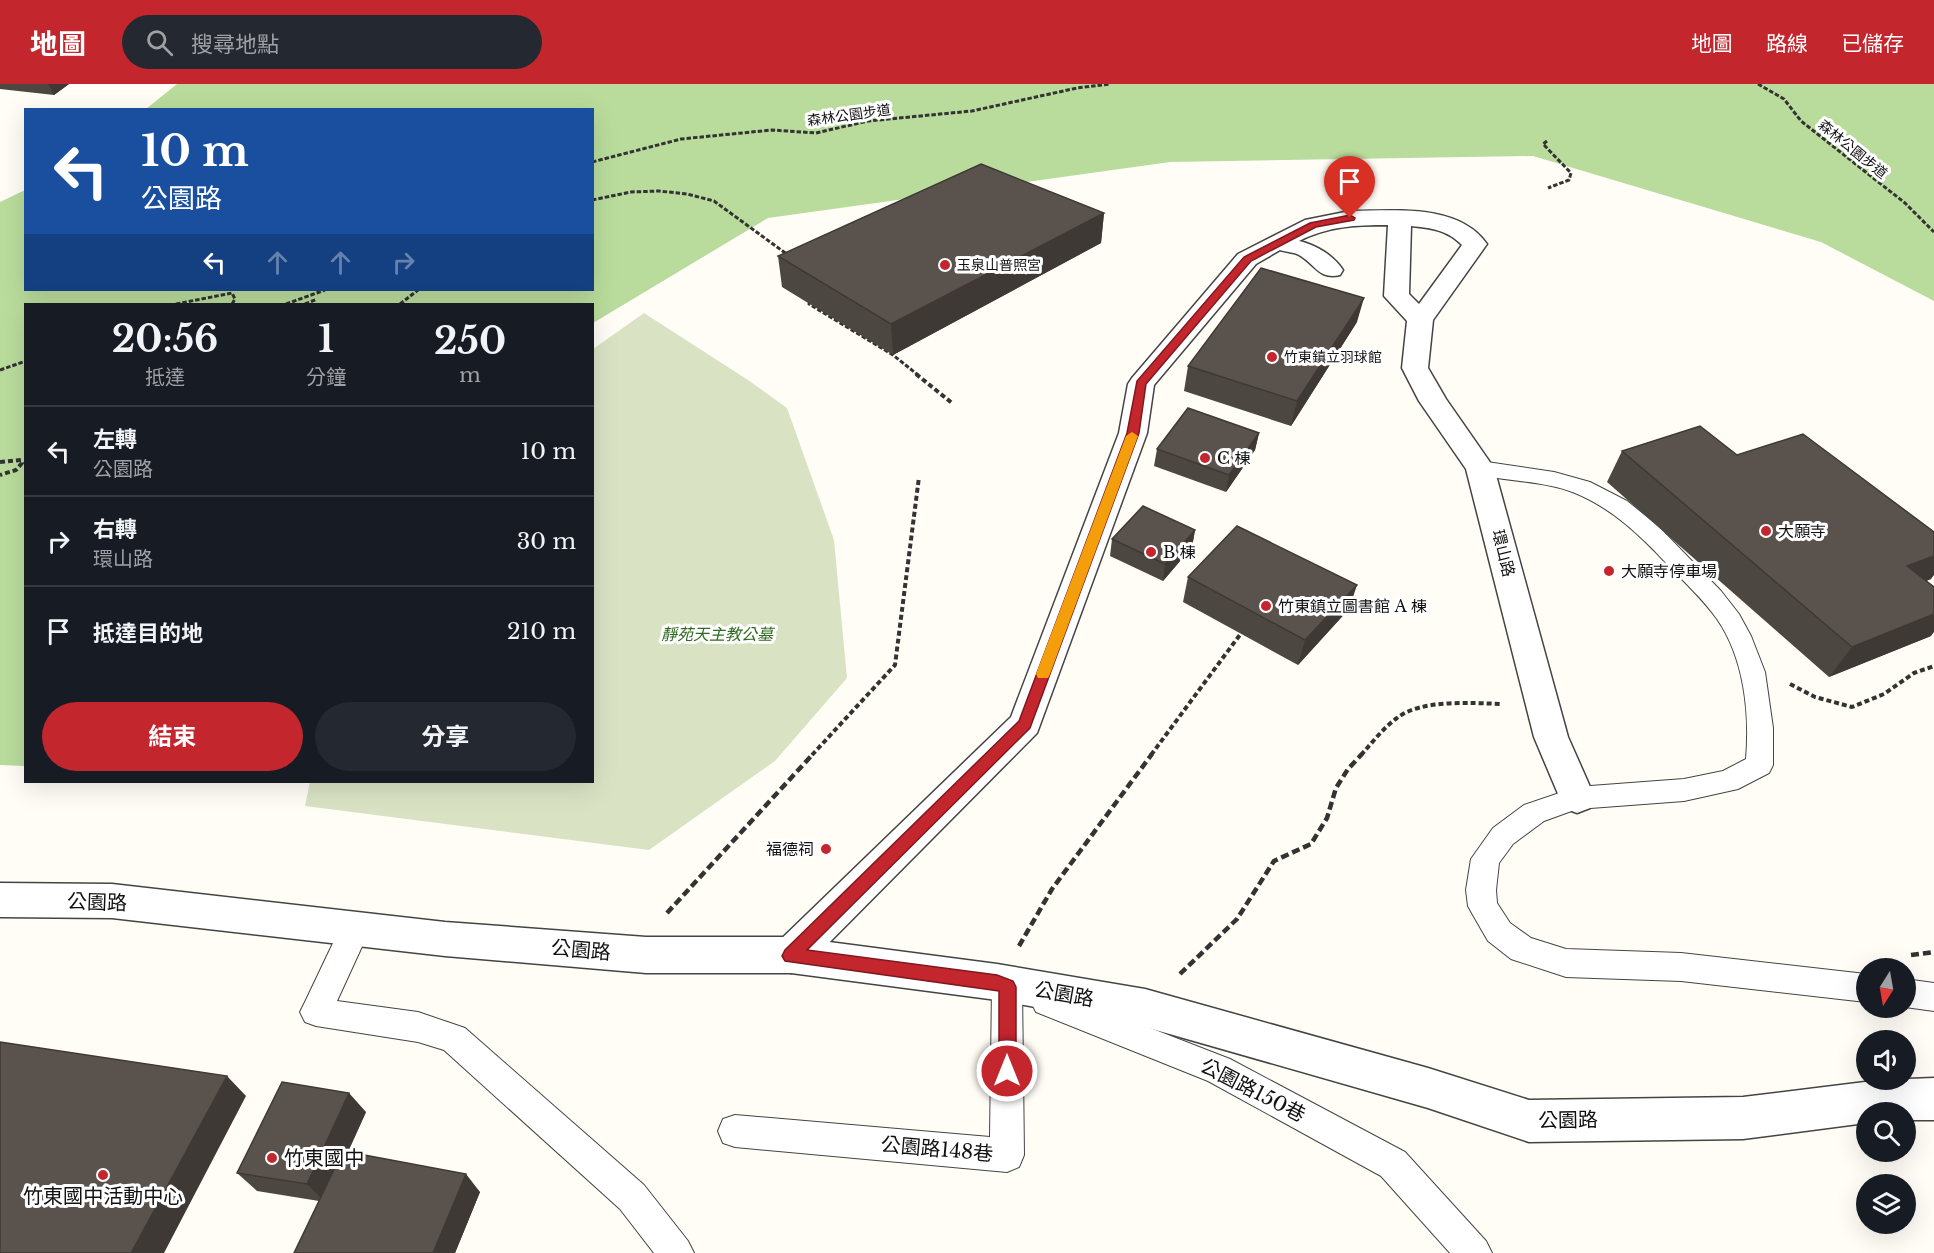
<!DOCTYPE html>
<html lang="zh-TW">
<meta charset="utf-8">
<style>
body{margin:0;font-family:"Libre Baskerville","Noto Sans TC",serif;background:#242831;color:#f1f3f6;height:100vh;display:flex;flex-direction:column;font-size:22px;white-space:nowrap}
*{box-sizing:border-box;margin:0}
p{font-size:20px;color:#9ea1a6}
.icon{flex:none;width:33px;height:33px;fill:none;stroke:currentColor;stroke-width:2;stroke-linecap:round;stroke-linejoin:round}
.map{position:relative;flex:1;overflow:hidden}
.drawer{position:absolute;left:24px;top:219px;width:570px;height:480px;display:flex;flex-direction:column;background:#171b24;border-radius:0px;box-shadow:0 6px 24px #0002}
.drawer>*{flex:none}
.guide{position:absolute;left:24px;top:24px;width:570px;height:183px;border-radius:0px;box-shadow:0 6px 24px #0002;background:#1a4fa0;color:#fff;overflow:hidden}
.needle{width:39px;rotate:191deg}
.fabs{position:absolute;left:1856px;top:874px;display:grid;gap:12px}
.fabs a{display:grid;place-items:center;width:60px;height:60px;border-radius:50%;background:#171b24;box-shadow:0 6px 24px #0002;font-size:30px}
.pin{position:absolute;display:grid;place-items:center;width:51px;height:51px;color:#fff;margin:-62px -26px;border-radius:50% 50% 50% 0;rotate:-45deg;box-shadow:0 0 6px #0007}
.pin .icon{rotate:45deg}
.me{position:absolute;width:66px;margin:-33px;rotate:0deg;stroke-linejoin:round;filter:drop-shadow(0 0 4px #0008)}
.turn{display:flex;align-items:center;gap:21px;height:126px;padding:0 18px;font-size:27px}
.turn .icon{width:78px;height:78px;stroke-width:2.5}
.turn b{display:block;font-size:42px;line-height:51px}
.lanes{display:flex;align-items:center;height:57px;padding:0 18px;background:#0003;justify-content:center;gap:30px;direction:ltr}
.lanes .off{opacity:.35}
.eta{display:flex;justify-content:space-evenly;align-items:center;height:102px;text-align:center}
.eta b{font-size:36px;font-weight:700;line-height:42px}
.primary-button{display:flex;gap:12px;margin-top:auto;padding:12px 18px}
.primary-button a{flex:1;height:69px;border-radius:36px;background:#c4262e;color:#fff;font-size:24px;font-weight:700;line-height:69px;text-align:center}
.primary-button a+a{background:#242831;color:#f1f3f6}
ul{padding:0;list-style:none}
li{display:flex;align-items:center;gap:18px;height:90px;padding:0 18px;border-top:2px solid #363941}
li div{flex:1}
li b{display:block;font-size:22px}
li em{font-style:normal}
header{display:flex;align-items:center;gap:36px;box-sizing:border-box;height:84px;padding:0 30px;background:#c4262e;color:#fff}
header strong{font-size:28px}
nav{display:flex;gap:33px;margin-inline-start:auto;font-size:21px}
.search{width:420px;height:54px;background:#242831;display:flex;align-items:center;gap:15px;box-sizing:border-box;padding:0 21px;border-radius:33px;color:#9ea1a6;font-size:22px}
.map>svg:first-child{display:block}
.forest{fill:#b9dc9c}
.cemetery{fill:#d9e3c4}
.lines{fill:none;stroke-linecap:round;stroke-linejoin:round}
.service-casing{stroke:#444;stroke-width:2}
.minor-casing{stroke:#444;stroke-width:3}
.tertiary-casing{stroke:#444;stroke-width:3}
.path-far2{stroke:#333;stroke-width:3;stroke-dasharray:4.5 2;stroke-linecap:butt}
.path-far1{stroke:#333;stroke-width:4;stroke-dasharray:5 3;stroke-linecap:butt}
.path{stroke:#333;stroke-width:4.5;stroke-dasharray:8 4;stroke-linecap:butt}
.service{fill:#fff;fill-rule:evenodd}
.minor{fill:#fff;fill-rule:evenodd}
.tertiary{fill:#fff;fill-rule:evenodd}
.wall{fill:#4d4742}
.shaded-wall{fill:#3f3936}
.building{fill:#5a524d;stroke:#3f3936;stroke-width:1.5}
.route{fill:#c4262e;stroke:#7f191e;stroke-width:1.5}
.slow{fill:#f59e0b}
.poi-dot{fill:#c4262e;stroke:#fff;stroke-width:2}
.labels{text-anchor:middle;stroke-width:6;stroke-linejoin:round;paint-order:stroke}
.far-street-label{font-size:14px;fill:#111;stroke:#fff}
.far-poi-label{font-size:14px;fill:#111;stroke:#fff;text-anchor:start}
.poi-label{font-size:16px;fill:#111;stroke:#fff;text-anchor:start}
.street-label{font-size:16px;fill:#111;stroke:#fff}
.park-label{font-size:16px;font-style:italic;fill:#2f6b1f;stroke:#fff}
.near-street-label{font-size:20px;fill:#111;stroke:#fff}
.near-poi-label{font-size:20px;fill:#111;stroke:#fff;text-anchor:start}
</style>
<header>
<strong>地圖</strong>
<div class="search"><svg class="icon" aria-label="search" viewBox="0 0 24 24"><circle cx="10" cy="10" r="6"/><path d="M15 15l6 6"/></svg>搜尋地點</div>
<nav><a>地圖</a><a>路線</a><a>已儲存</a></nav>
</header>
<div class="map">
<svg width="1934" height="1169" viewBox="0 0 1934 1169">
<rect width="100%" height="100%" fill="#fffdf5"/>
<path class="forest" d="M177 0H1934V217L1821 158 1533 72 1170 78 768 134 593 239 592 220H26L25 682 0 681V118L25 106 26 206H592V26L146 25Z"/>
<path class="cemetery" d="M644 229 748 296 787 324 834 456 847 594 775 677 649 766 305 722 310 698H592L593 265Z"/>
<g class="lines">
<defs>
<path id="service" d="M1480 377 1554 388 1590 398 1627 417 1659 443 1721 507 1739 530 1751 552 1765 588 1773 644V681L1769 689 1738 705 1684 717 1577 725 1544 737 1513 760 1499 779 1496 806 1497 819 1510 839 1531 854 1566 865 1681 869 1866 890V918L1681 897 1566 893 1511 875 1488 857 1473 831 1468 822 1466 806 1471 775 1493 744 1524 721 1577 703 1684 695 1723 687 1746 675C1750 628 1744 574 1717 535 1703 515 1684 498 1668 481 1641 452 1612 424 1575 409 1542 396 1506 398 1472 389L1469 384 1472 379Z
M355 832 366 836 370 845 337 917 418 928 465 944 644 1101 688 1157 694 1169H654L620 1125 444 966 418 958 316 942 305 938 300 928 305 918 344 836Z
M1007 889 1018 893 1022 903 1024 1071 1019 1083 1007 1088 735 1063 723 1059 718 1047 723 1035 735 1031 990 1053 992 903 996 893Z
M1905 895 1934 899V927L1905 923Z
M1047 904 1230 975 1405 1068 1486 1157 1492 1169H1450L1381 1092 1208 997 1036 928 1031 918 1036 908Z"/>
<path id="minor" d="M1350 127C1394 127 1458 119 1487 160L1433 236 1428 284 1446 315 1494 384 1568 653 1595 714 1590 724 1577 729 1564 724 1534 653 1466 385 1419 317 1402 284 1407 237 1384 212 1388 141C1356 141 1329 142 1299 157 1316 161 1333 171 1343 186L1340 191C1319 196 1315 180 1299 171 1294 168 1286 168 1280 166L1256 180 1154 301 1147 349 1037 649 805 883 791 889 777 883 771 871 777 859 1011 633 1119 349 1128 300 1132 294 1238 170 1305 136ZM1411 142C1432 144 1447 146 1462 161L1419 220 1409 210Z"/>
<path id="tertiary" d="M0 799 112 800 445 838 646 853H791L997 880 1145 905 1428 984 1529 1016 1743 1013 1881 996 1934 994V1036H1905V1029H1866V1039L1743 1055 1529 1058 1428 1024 1145 943 997 916 791 889H646L445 872 112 834 0 833Z"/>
</defs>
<use href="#service" class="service-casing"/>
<use href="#minor" class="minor-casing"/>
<use href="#tertiary" class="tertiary-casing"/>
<path class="path-far2" d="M1758 0 1784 15 1801 37 1905 119 1934 148
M1547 57 1543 60 1571 89 1569 96 1548 104
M592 78 681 55 772 46 816 49 868 37 972 27 1077 4 1110 0
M592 116 631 108 659 107 687 110 714 117 788 171
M810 217 809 220 893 271 918 291
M176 220 232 209 235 215 232 220
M286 220 325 206
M305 220 317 215
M400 220 418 206
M0 286 26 277"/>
<path class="path-far1" d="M916 290 952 319
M0 378 21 376 22 379 16 386 0 391
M1790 600 1815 613 1852 623 1884 610 1914 589 1934 582
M812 671 895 581 919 393
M1151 671 1242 548
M1361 671C1372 659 1383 644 1397 634 1421 615 1472 619 1502 620"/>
<path class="path" d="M667 829 813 670
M1019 862 1052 805 1152 670
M1911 871 1934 868
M1180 890 1237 835 1274 777 1311 760 1327 734 1336 704 1348 685 1362 670"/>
<use href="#service" class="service"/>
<use href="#minor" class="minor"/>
<use href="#tertiary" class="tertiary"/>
</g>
<path class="wall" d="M0 0H69L54 11 0 5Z
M1104 129 1101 159 893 271 782 203 778 172Z
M1357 238 1291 342 1184 307 1188 282Z
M1259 349 1255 366 1226 408 1154 382 1157 365Z
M1622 367 1737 371 1931 495 1926 497 1931 552 1829 593 1607 398Z
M1195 446 1192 463 1163 497 1110 472 1112 455Z
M1188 493 1349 525 1298 581 1183 518Z
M366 1028 348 1068 480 1108 455 1169H294L319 1117 257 1107 237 1089Z"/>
<path class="shaded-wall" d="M48 0H69L54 11Z
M1104 129 1101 159 893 271 891 240Z
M1364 214 1357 238 1291 342 1297 317Z
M1259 349 1255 366 1226 408 1229 391Z
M1195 446 1192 463 1163 497 1165 480Z
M1934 472V491L1931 495 1884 513 1907 482Z
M1357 501 1349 525 1298 581 1305 556Z
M1934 530V548L1931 552 1829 593 1852 563Z
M227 992 246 1012 164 1169H131Z
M349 1009 366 1028 325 1118 307 1100Z
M466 1090 480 1108 455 1169H433Z"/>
<path class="building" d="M981 80 1104 129 891 240 778 172Z
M1261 184 1364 214 1297 317 1188 282Z
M1188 324 1259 349 1229 391 1157 365Z
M1700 342 1737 371 1803 350 1934 448V472L1907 482 1934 503V530L1852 563 1622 367Z
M1143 422 1195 446 1165 480 1112 455Z
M1237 442 1357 501 1305 556 1188 493Z
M0 958 227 992 131 1169H0Z
M282 998 349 1009 307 1100 237 1089Z
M343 1067 466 1090 433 1169H294Z"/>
<path class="route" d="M1350 131 1355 134 1354 136 1316 143 1251 177 1146 300 1139 349 1030 644 807 866 997 891 1013 897 1016 903V987L1013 993 1007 995 1001 993 999 987V907L785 877 782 872 785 866 1019 637 1127 349 1137 297 1244 173 1310 139Z"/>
<path class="slow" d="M1132 348 1138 352 1050 590 1048 594H1038L1036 590 1126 352Z"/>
<g class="poi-dot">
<circle cx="945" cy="181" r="6"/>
<circle cx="1272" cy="273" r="6"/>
<circle cx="1205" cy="374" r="6"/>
<circle cx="1766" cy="447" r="6"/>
<circle cx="1151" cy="468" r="6"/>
<circle cx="1609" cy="487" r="6"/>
<circle cx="1266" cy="522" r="6"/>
<circle cx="826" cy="765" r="6"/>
<circle cx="272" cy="1074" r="6"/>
<circle cx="103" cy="1091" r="6"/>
</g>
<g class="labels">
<g class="far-street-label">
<text transform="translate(849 31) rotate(-8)" y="5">森林公園步道</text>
<text transform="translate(1853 65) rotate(39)" y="5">森林公園步道</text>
</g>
<g class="far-poi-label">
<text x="957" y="186">玉泉山普照宮</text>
<text x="1284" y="278">竹東鎮立羽球館</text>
</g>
<g class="poi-label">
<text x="1217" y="380">C 棟</text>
<text x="1778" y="453">大願寺</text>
<text x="1163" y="474">B 棟</text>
<text x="1621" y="493">大願寺停車場</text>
<text x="1278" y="528">竹東鎮立圖書館 A 棟</text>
<text x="814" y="771" text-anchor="end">福德祠</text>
</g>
<g class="street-label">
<text transform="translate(1504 469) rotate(76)" y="6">環山路</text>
</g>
<g class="park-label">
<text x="717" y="556">靜苑天主教公墓</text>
</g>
<g class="near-street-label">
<text transform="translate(97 818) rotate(2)" y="7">公園路</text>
<text transform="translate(581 866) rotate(5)" y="7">公園路</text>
<text transform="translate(1064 910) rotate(10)" y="7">公園路</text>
<text transform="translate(1253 1006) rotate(27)" y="7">公園路150巷</text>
<text transform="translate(1568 1036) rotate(-1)" y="7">公園路</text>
<text transform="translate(937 1065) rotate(5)" y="7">公園路148巷</text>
</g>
<g class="near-poi-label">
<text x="284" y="1081">竹東國中</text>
<text x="103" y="1119" text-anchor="middle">竹東國中活動中心</text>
</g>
</g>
</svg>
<div class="fabs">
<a><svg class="needle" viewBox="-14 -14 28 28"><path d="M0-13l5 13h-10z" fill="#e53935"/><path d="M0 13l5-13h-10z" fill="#9ea1a6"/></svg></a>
<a><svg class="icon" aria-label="sound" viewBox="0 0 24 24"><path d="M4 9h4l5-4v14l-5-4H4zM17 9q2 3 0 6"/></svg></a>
<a><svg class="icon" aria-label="search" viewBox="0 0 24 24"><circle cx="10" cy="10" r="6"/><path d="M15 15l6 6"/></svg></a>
<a><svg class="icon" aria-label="layers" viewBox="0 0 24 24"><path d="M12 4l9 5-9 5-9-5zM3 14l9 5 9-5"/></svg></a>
</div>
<div class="pin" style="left:1350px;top:134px;background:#d93025"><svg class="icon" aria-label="arrive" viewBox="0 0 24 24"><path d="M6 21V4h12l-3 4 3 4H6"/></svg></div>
<svg class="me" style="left:1007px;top:987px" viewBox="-20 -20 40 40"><circle r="17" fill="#c4262e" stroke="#fff" stroke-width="3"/><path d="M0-11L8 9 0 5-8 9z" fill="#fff"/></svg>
<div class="guide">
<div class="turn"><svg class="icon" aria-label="left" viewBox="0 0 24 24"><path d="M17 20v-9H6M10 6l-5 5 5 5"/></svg><div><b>10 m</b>公園路</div></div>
<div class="lanes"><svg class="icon" aria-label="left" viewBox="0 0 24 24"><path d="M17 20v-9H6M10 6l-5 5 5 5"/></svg><svg class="icon off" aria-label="ahead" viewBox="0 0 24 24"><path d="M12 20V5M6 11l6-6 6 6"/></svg><svg class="icon off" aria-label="ahead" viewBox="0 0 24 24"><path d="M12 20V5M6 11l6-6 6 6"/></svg><svg class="icon off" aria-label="right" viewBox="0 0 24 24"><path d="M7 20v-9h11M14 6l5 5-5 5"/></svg></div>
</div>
<section class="drawer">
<div class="eta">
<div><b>20:56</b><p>抵達</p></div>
<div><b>1</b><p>分鐘</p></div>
<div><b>250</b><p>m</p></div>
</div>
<ul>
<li><svg class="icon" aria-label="left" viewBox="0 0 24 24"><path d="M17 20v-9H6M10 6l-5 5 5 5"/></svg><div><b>左轉</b><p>公園路</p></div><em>10 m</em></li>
<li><svg class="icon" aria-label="right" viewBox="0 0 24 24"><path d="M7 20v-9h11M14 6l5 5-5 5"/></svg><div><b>右轉</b><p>環山路</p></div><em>30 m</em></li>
<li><svg class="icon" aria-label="arrive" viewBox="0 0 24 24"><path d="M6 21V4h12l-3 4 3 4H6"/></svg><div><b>抵達目的地</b></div><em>210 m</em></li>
</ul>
<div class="primary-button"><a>結束</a><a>分享</a></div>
</section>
</div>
